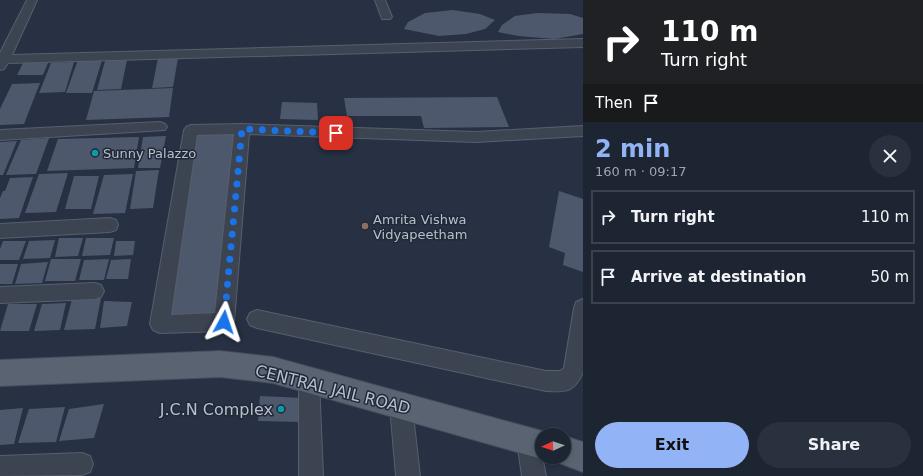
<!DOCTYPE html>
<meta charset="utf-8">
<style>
body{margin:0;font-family:"DejaVu Sans",sans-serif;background:#2a313e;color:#f1f3f6;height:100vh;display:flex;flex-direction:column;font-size:15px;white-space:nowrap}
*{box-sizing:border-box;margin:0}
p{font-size:13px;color:#a0a5ac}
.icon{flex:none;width:22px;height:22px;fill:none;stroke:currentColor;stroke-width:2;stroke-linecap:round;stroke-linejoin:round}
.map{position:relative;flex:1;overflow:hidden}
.details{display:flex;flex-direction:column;background:#1d2532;width:340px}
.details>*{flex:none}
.top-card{background:#202124;color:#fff;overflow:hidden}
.needle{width:26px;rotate:267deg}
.fabs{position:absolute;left:535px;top:428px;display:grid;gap:8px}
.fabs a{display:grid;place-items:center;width:36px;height:36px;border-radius:50%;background:#1d2532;box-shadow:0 2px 6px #0003,0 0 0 1px #3b424d;font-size:20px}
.pin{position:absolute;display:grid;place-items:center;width:34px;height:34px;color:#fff;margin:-17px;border-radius:8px;box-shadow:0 2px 6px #0006}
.me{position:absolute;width:44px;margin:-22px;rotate:5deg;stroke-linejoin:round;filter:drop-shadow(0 0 3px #0008)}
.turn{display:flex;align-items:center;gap:14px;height:84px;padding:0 12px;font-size:18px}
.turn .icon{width:52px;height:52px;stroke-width:2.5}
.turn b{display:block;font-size:28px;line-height:34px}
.then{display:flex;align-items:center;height:38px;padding:0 12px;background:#0003;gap:8px;font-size:15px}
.round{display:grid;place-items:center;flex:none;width:42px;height:42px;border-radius:21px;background:#2a313e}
.headline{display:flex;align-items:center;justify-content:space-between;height:68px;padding:0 12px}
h1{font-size:24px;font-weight:700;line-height:30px;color:#93b3f7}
.button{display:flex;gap:8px;margin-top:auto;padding:8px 12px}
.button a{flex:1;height:46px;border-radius:24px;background:#93b3f7;color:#111;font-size:16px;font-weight:700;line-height:46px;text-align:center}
.button a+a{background:#2a313e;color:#f1f3f6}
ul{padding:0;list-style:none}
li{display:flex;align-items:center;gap:12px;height:54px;margin:0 8px 6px;padding:0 4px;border:2px solid #3b424d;border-radius:0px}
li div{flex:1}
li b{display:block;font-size:15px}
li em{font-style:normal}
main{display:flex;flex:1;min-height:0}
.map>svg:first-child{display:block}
.building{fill:#4e586c}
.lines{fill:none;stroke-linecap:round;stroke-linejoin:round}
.minor-casing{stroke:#575f6d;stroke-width:2}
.major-casing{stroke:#454d5c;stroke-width:2}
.minor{fill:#3c4452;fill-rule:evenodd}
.major{fill:#5a6372;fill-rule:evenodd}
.route{stroke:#1a73e8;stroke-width:7;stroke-dasharray:0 12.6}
.culture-dot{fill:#0f9aa8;stroke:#202938;stroke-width:1.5}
.education-dot{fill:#8d6e63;stroke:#202938;stroke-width:1.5}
.labels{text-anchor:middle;stroke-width:3;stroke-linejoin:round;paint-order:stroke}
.poi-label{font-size:13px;fill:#b9bfcc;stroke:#202938;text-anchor:start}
.near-street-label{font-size:16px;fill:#b9bfcc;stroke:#202938}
.near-poi-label{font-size:16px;fill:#b9bfcc;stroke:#202938;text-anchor:end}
</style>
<main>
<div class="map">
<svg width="583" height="476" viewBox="0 0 583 476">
<rect width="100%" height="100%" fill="#273143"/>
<path class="building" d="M453 10 480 14 495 20 485 29 466 34 439 36 404 29 408 22 425 13Z
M537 13 570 14 583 18V34L554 39 518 36 498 32 502 25 515 16Z
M158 58H178L173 87 152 88Z
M78 60H102L92 93H66Z
M127 60 121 89 97 90 105 61Z
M74 62 65 92 39 93 51 63Z
M23 63H48L43 75H17Z
M40 83 24 124 0 125V109L12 84Z
M173 88 169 117 86 120 94 91Z
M497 97 509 127 424 128 421 116H347L344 98Z
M282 102 317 103 318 120 280 119Z
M196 133H239L222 316H165Z
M166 136 160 168H138L143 137Z
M139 137 134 168 47 171 58 139Z
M49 138 36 174 6 175 21 140Z
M17 141 3 175H0V142Z
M159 170 153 208 130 209 136 171Z
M68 173 56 212 25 213 39 174Z
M133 174 125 213 93 214 104 175Z
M74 176H99L91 209H65Z
M33 177 19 218 0 219V198L3 191H5L10 178Z
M559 191 583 199V272L563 265 565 253 549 247Z
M59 238H83L78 256 55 257Z
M86 238H114L110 255 82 256Z
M55 240 50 258 23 259 29 241Z
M3 241H26L19 260H0V249Z
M116 241H135L133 255 114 256Z
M51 259H81L75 281H45Z
M109 259 104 280H79L84 260Z
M131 259 128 279H106L111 260Z
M48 262 42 283 15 284 21 264Z
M0 264H18L12 284H0Z
M101 298 95 329 64 330 72 299Z
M104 301 132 302 127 326 100 328Z
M66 303 60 330 34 331 42 304Z
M8 304H37L29 331H0Z
M260 396 303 398V422L258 421Z
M104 404 94 438 59 441 69 409Z
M65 407 56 442 18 443 29 409Z
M23 408 14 444 0 445V410Z"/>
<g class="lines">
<defs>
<path id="minor" d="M27 0H37L12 55 583 39V47L8 63 4 69 0 70V53Z
M375 0H385L392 17 390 19H382Z
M160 122 165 124 167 127 165 130 0 140V130Z
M242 124 476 132 583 126V136L476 142 249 134 234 322 231 328 224 331 160 333 153 330 150 324 184 130 186 127 191 125ZM234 134 215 313 171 315 197 135Z
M110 218 116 220 118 225 116 230 110 232 0 238V224Z
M95 283 101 285 104 291 101 297 95 299 0 303V287Z
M583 299V372C574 393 566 392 546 391L257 328 250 325 247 319 250 313 257 310 546 371H560L564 368 574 308 576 302Z
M309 370 316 373 319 380 323 476H299V380L302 373Z
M401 395 409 398 412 406 420 476H396L390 406 393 398Z
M528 430 536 433 539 441 546 476H522L517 441 520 433Z
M82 453 90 456 93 464 90 472 82 475 0 476V456Z"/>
<path id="major" d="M220 351 273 357 542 431 552 435H542V457H548L542 459 273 383 220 377 0 386V360Z
M564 436 583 442V472L554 461 552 457H564Z"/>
</defs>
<use href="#minor" class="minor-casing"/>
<use href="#major" class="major-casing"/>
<use href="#minor" class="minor"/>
<use href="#major" class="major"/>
</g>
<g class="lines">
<path class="route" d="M224 322 242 129 336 133"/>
</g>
<g class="culture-dot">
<circle cx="95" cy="153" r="4"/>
<circle cx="281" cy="409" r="4"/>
</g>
<circle class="education-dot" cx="365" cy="226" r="4"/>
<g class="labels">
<g class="poi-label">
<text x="103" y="158">Sunny Palazzo</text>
<text x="373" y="224">Amrita Vishwa<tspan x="373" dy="15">Vidyapeetham</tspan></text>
</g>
<g class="near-street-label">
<text transform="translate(333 389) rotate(14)" y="6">CENTRAL JAIL ROAD</text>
</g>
<g class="near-poi-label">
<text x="273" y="415">J.C.N Complex</text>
</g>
</g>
</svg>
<div class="fabs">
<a><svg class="needle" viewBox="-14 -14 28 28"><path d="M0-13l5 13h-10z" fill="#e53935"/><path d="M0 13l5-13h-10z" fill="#a0a5ac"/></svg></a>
</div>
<div class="pin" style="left:336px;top:133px;background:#d93025"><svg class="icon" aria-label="arrive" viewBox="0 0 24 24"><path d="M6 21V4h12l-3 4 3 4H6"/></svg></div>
<svg class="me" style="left:224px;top:322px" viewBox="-20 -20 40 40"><path d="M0-17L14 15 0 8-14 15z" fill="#1a73e8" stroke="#fff" stroke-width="4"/></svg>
</div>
<section class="details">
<div class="top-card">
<div class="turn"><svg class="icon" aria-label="right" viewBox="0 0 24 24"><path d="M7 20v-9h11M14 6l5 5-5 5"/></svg><div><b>110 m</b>Turn right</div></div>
<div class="then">Then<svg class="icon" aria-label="arrive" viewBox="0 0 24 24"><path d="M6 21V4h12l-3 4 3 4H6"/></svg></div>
</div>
<div class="headline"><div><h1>2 min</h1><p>160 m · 09:17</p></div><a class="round"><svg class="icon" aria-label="close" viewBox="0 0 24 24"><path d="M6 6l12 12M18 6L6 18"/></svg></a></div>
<ul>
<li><svg class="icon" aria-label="right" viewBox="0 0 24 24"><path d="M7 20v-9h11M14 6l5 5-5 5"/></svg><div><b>Turn right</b></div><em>110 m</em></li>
<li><svg class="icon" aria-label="arrive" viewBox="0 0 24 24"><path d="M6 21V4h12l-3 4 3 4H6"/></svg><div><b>Arrive at destination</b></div><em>50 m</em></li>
</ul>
<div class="button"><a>Exit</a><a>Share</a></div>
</section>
</main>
